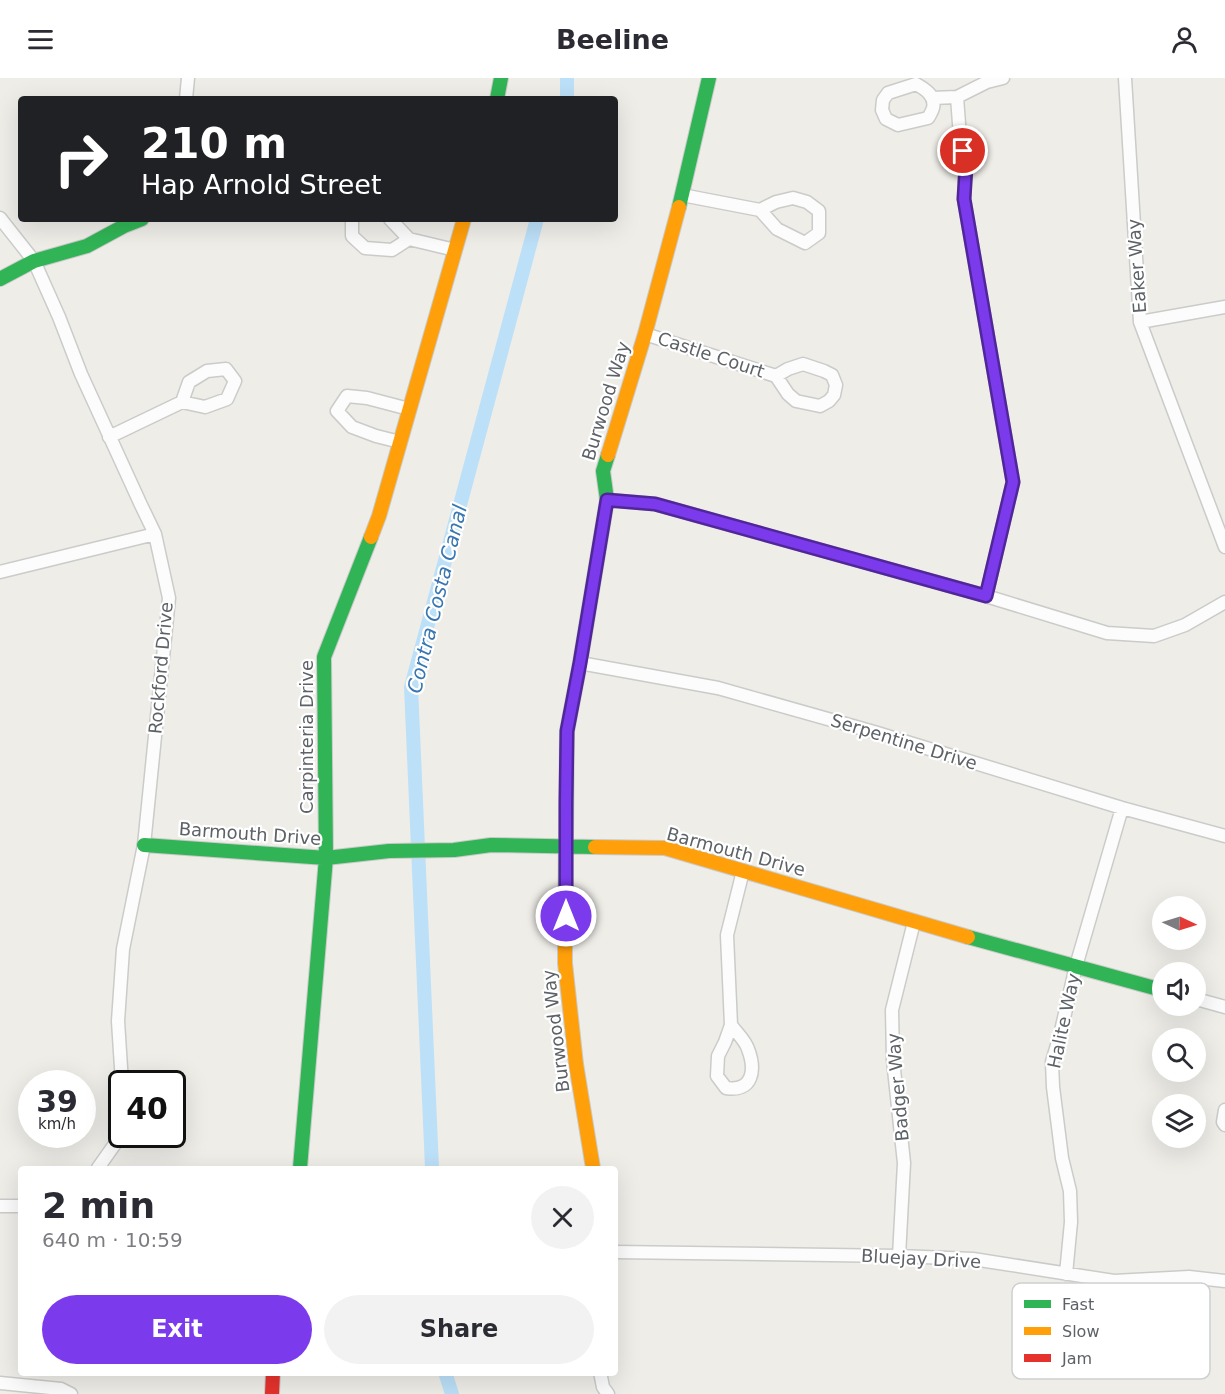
<!DOCTYPE html>
<meta charset="utf-8">
<style>
body{margin:0;font-family:"DejaVu Sans",sans-serif;background:#f2f2f3;color:#2b2b33;height:100vh;display:flex;flex-direction:column;font-size:22px;white-space:nowrap}
*{box-sizing:border-box;margin:0}
p{font-size:20px;color:#7c7c81}
.icon{flex:none;width:33px;height:33px;fill:none;stroke:currentColor;stroke-width:2;stroke-linecap:round;stroke-linejoin:round}
.map{position:relative;flex:1;overflow:hidden}
.sheet{position:absolute;left:18px;top:1088px;width:600px;height:210px;display:flex;flex-direction:column;background:#fff;border-radius:6px;box-shadow:0 6px 24px #0002}
.sheet>*{flex:none}
.banner{position:absolute;left:18px;top:18px;width:600px;height:126px;border-radius:6px;box-shadow:0 6px 24px #0002;background:#202124;color:#fff;overflow:hidden}
.needle{width:39px;rotate:94deg}
.buttons{position:absolute;left:1152px;top:818px;display:grid;gap:12px}
.buttons a{display:grid;place-items:center;width:54px;height:54px;border-radius:50%;background:#fff;box-shadow:0 6px 24px #0002;font-size:30px}
.speed{position:absolute;left:18px;top:992px;display:flex;gap:12px;font-size:30px;font-weight:700;text-align:center}
.speed>*{display:grid;place-content:center;width:78px;height:78px;border-radius:50%;background:#fff;box-shadow:0 6px 24px #0002;line-height:1}
.speed small{font-size:15px;font-weight:400}
.speed .limit{border:3px solid #111;border-radius:9px;background:#fff;color:#111}
.pin{position:absolute;display:grid;place-items:center;width:51px;height:51px;color:#fff;margin:-26px;border:3px solid #fff;border-radius:50%;box-shadow:0 2px 6px #0007}
.me{position:absolute;width:66px;margin:-33px;rotate:0deg;stroke-linejoin:round;filter:drop-shadow(0 0 4px #0008)}
.turn{display:flex;align-items:center;gap:21px;height:126px;padding:0 24px;font-size:27px}
.turn .icon{width:78px;height:78px;stroke-width:2.5}
.turn b{display:block;font-size:42px;line-height:51px}
.round{display:grid;place-items:center;flex:none;width:63px;height:63px;border-radius:32px;background:#f2f2f3}
.headline{display:flex;align-items:center;justify-content:space-between;height:102px;padding:0 24px}
h1{font-size:36px;font-weight:700;line-height:45px}
.cta{display:flex;gap:12px;margin-top:auto;padding:12px 24px}
.cta a{flex:1;height:69px;border-radius:36px;background:#7c3aed;color:#fff;font-size:24px;font-weight:700;line-height:69px;text-align:center}
.cta a+a{background:#f2f2f3;color:#2b2b33}
header{display:flex;justify-content:space-between;align-items:center;height:78px;padding:0 24px;background:#fff;font-size:27px;font-weight:700}
.map>svg:first-child{display:block}
.lines{fill:none;stroke-linecap:round;stroke-linejoin:round}
.canal{stroke:#bce0f8;stroke-width:14}
.street-casing{stroke:#cbcbca;stroke-width:15}
.fast-casing{stroke:#c9cac9;stroke-width:16}
.slow-casing{stroke:#c9cac9;stroke-width:16}
.jam-casing{stroke:#c9cac9;stroke-width:16}
.street{stroke:#fcfcfc;stroke-width:12}
.fast{stroke:#30b455;stroke-width:14}
.slow{stroke:#ff9f0a;stroke-width:14}
.jam{stroke:#e5322d;stroke-width:14}
.route-casing{stroke:#51269a;stroke-width:15}
.route{stroke:#7c3aed;stroke-width:10}
.labels{text-anchor:middle;stroke-width:4.5;stroke-linejoin:round;paint-order:stroke}
.street-label{font-size:18px;fill:#5d6267;stroke:#fff}
.water-label{font-size:20px;font-style:italic;fill:#3876b1;stroke:#fff}
.key{fill:#fff;stroke:#ced0d1;stroke-width:1.5}
.key-label{font-size:16px;fill:#5d6267}
</style>
<header><svg class="icon" aria-label="menu" viewBox="0 0 24 24"><path d="M4 6h16M4 12h16M4 18h16"/></svg>Beeline<svg class="icon" aria-label="person" viewBox="0 0 24 24"><circle cx="12" cy="8" r="4"/><path d="M4 21q1-7 8-7t8 7"/></svg></header>
<div class="map">
<svg width="1225" height="1316" viewBox="0 0 1225 1316">
<rect width="100%" height="100%" fill="#eeede8"/>
<g class="lines">
<path class="canal" d="M567 21V0
M432 1090 411 609 537 141
M445 1294 452 1316"/>
<defs>
<path id="street" d="M1125 0 1140 244 1225 469
M916 6C925 11 936 18 933 30 933 31 929 39 928 40L898 47 886 41 882 32 883 22 888 15Z
M957 19 960 59 966 87 964 121 1013 404 986 518
M932 20 957 19 987 4 1003 0
M186 21 188 0
M682 117 760 132 776 124 793 120 807 124 819 133V155L805 165 777 151 760 132
M0 140 34 183 59 239 81 296 141 427 155 456 169 520 144 767 123 871 118 943 122 1005
M352 141V158L365 170 392 172 409 161
M390 141 409 161 455 172
M1140 244 1225 229
M645 256 776 298 788 316 796 323 820 328 829 323 834 317 836 307 832 297 824 293 803 286 788 291 776 298
M109 359 182 324 205 329 227 321 235 303 226 291 207 293 189 304 182 324
M400 364 376 358 352 349 337 333 347 318 367 320 409 331
M607 422 655 426 986 518 1107 555 1154 558 1185 547 1225 524
M0 494 155 456
M580 585 718 610 874 654 1122 730 1225 758
M1196 921 1225 929
M731 947C736 954 745 962 748 971 756 992 753 1014 726 1010L717 998 718 978 725 964 731 947 727 857 743 793
M1225 1032 1223 1044 1225 1047
M98 1090 117 1063 122 1031
M0 1128H21
M615 1174 899 1178 973 1181 1114 1203 1189 1199 1225 1203
M899 1178 904 1085 893 982 892 932 914 844
M1066 1196 1071 1144 1070 1113 1062 1080 1053 1009 1052 984 1060 957 1076 888 1122 730
M600 1294 603 1309 608 1316
M0 1305 61 1311 71 1316"/>
<path id="fast" d="M497 21 501 0
M679 129 709 0
M0 201 34 183 87 168 124 148 142 141
M144 767 326 780 389 773 454 772 491 767 595 769
M968 859 1162 912
M565 860 567 653 580 585 607 422 603 393 608 377
M300 1090 326 780 324 579 371 459"/>
<path id="slow" d="M608 377 645 256 679 129
M371 459 379 438 464 141
M595 769 665 770 968 859
M565 860V885L576 986 593 1090"/>
<path id="jam" d="M272 1316 273 1294"/>
</defs>
<use href="#street" class="street-casing"/>
<use href="#fast" class="fast-casing"/>
<use href="#slow" class="slow-casing"/>
<use href="#jam" class="jam-casing"/>
<use href="#street" class="street"/>
<use href="#fast" class="fast"/>
<use href="#slow" class="slow"/>
<use href="#jam" class="jam"/>
</g>
<g class="lines">
<defs>
<path id="route" d="M566 838V725L567 653 580 585 607 422 655 426 986 518 1013 404 964 121 966 87 963 73"/>
</defs>
<use href="#route" class="route-casing"/>
<use href="#route" class="route"/>
</g>
<g class="labels">
<g class="street-label">
<text transform="translate(1137 188) rotate(-94)" y="6">Eaker Way</text>
<text transform="translate(711 277) rotate(18)" y="6">Castle Court</text>
<text transform="translate(606 323) rotate(-73)" y="6">Burwood Way</text>
<text transform="translate(161 590) rotate(-85)" y="6">Rockford Drive</text>
<text transform="translate(307 659) rotate(-90)" y="6">Carpinteria Drive</text>
<text transform="translate(904 664) rotate(17)" y="6">Serpentine Drive</text>
<text transform="translate(250 756) rotate(4)" y="6">Barmouth Drive</text>
<text transform="translate(736 774) rotate(15)" y="6">Barmouth Drive</text>
<text transform="translate(1064 943) rotate(-78)" y="6">Halite Way</text>
<text transform="translate(556 953) rotate(-97)" y="6">Burwood Way</text>
<text transform="translate(898 1009) rotate(-95)" y="6">Badger Way</text>
<text transform="translate(921 1181) rotate(3)" y="6">Bluejay Drive</text>
</g>
<g class="water-label">
<text transform="translate(437 521) rotate(-76)" y="7">Contra Costa Canal</text>
</g>
</g>
<rect x="1012" y="1205" width="198" height="96" rx="9" class="key"/>
<rect x="1024" y="1222" width="27" height="8" fill="#30b455"/>
<rect x="1024" y="1249" width="27" height="8" fill="#ff9f0a"/>
<rect x="1024" y="1276" width="27" height="8" fill="#e5322d"/>
<g class="key-label">
<text x="1062" y="1232">Fast</text>
<text x="1062" y="1259">Slow</text>
<text x="1062" y="1286">Jam</text>
</g>
</svg>
<div class="buttons">
<a><svg class="needle" viewBox="-14 -14 28 28"><path d="M0-13l5 13h-10z" fill="#e53935"/><path d="M0 13l5-13h-10z" fill="#7c7c81"/></svg></a>
<a><svg class="icon" aria-label="sound" viewBox="0 0 24 24"><path d="M4 9h4l5-4v14l-5-4H4zM17 9q2 3 0 6"/></svg></a>
<a><svg class="icon" aria-label="search" viewBox="0 0 24 24"><circle cx="10" cy="10" r="6"/><path d="M15 15l6 6"/></svg></a>
<a><svg class="icon" aria-label="layers" viewBox="0 0 24 24"><path d="M12 4l9 5-9 5-9-5zM3 14l9 5 9-5"/></svg></a>
</div>
<div class="speed"><div>39<small>km/h</small></div><div class="limit">40</div></div>
<div class="pin" style="left:963px;top:73px;background:#d93025"><svg class="icon" aria-label="arrive" viewBox="0 0 24 24"><path d="M6 21V4h12l-3 4 3 4H6"/></svg></div>
<svg class="me" style="left:566px;top:838px" viewBox="-20 -20 40 40"><circle r="17" fill="#7c3aed" stroke="#fff" stroke-width="3"/><path d="M0-11L8 9 0 5-8 9z" fill="#fff"/></svg>
<div class="banner">
<div class="turn"><svg class="icon" aria-label="right" viewBox="0 0 24 24"><path d="M7 20v-9h11M14 6l5 5-5 5"/></svg><div><b>210 m</b>Hap Arnold Street</div></div>
</div>
<section class="sheet">
<div class="headline"><div><h1>2 min</h1><p>640 m · 10:59</p></div><a class="round"><svg class="icon" aria-label="close" viewBox="0 0 24 24"><path d="M6 6l12 12M18 6L6 18"/></svg></a></div>
<div class="cta"><a>Exit</a><a>Share</a></div>
</section>
</div>
